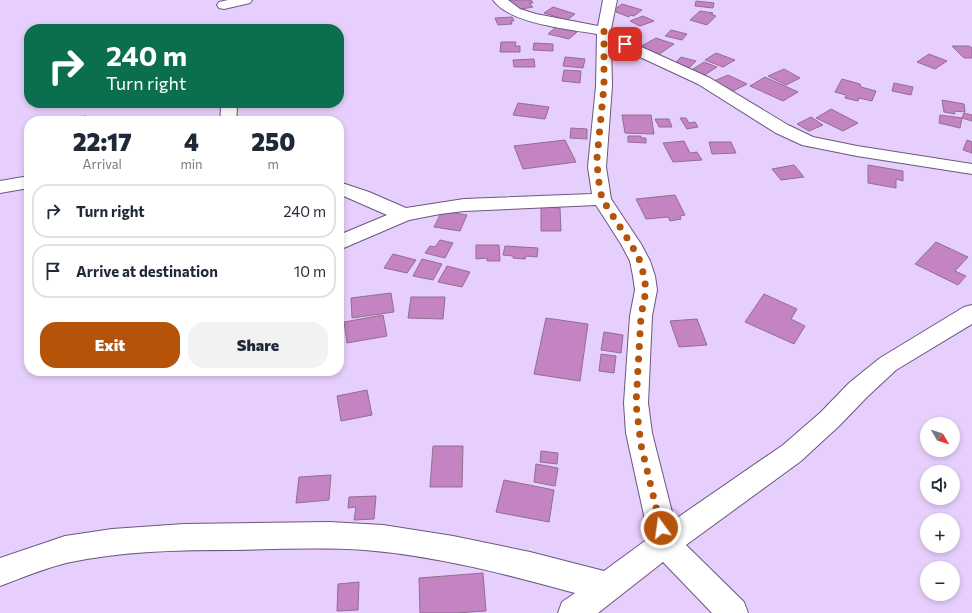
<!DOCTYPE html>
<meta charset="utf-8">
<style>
body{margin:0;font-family:Commissioner,sans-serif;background:#f2f2f3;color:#1f2937;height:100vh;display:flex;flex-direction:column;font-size:15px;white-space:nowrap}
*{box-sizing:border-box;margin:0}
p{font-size:13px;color:#747a83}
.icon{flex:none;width:22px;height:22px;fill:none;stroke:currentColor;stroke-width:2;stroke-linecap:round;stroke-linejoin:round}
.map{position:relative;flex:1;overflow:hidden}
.panel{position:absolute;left:24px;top:116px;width:320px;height:260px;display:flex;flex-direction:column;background:#fff;border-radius:16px;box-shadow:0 2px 6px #0003}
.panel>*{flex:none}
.top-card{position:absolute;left:24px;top:24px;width:320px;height:84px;border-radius:16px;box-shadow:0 2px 6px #0003;background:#0b6e4f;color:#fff;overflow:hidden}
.needle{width:26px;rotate:129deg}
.buttons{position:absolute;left:920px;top:417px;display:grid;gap:8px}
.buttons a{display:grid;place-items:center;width:40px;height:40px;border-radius:50%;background:#fff;box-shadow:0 2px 6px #0003;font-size:20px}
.pin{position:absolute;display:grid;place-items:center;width:34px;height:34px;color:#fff;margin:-17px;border-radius:8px;box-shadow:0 2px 6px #0006}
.me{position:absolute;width:44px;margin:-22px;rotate:346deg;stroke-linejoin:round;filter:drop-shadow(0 0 3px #0008)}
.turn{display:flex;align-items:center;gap:14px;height:84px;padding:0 16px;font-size:18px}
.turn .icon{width:52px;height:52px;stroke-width:2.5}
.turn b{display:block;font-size:28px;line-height:34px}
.eta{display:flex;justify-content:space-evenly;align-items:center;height:68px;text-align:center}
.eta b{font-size:24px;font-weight:800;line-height:28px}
.button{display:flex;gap:8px;margin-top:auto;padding:8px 16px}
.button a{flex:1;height:46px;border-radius:16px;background:#b45309;color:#fff;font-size:16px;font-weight:800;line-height:46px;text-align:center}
.button a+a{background:#f2f2f3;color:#1f2937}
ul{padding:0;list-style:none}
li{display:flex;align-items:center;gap:12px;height:54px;margin:0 8px 6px;padding:0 8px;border:2px solid #e0e1e3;border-radius:16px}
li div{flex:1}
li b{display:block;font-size:15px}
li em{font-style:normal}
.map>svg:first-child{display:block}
.building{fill:#c483c2;stroke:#926e91}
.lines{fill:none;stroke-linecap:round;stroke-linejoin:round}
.street-casing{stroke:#6b577f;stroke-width:2}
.street{fill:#fff;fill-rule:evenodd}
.route{stroke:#b45309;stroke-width:7;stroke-dasharray:0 12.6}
</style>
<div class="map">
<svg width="972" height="613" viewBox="0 0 972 613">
<rect width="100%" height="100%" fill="#e6cffd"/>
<path class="building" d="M506 0H531L533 3H529L533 7 516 10Z
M696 1 714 3 713 8 695 6Z
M622 4 642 10 634 16 630 15 629 17 616 12 617 11 614 10Z
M553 7 575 14 567 20 544 13Z
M700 11 713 13 711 14 716 16 707 25 690 20Z
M643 16 654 21 640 26 630 21Z
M512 17 514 21H511L512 24 498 25 495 18Z
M556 27 577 32 569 39 548 34Z
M671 30 687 34 682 40 665 36Z
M656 38 674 44 658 55 638 48Z
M501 42H516L515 46H520V52H500Z
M534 43 553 44V51L533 50Z
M952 46H969L972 48V58H964Z
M716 53 735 60 723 67 705 60Z
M929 54 947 61 935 69 917 62Z
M565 57 585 59 583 68 563 66Z
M681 57 696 61 689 68 674 64Z
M534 59 535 67H514L513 60Z
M704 62 717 67 703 76 690 71Z
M784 69 800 78 786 85 768 76Z
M564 70 581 71 580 83 562 81Z
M728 75 747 84 733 91 714 81Z
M765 77 798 92 783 101 750 86Z
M842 79 860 84 861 87 876 91 872 101 859 98 858 101 845 98 846 95 835 92Z
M894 83 913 87 911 95 892 91Z
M942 100 964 104 965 112 954 111 955 114 944 112Z
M518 103 549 107 545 119 513 115Z
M831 109 858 123 843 131 816 118Z
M964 113 972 115V121L962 118Z
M622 115H651L654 134 625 133Z
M940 115 962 118 960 128 939 123Z
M86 116 85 121H56Z
M811 117 823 125 809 131 797 124Z
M680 118H686L689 123 695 122 698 127 687 129Z
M655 119H669L672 127H659Z
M571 128 587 129V139L570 138Z
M628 136H641V138H646V143L628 142Z
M565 140 576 162 523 169 514 146Z
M967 140 972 142V153L963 150Z
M684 141 690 153 697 152 702 160 673 162 663 143Z
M709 142H731L736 153 712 154Z
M794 165 804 177 781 180 772 169Z
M868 165 903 171V181L896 179V188L868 183Z
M675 195 685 215 680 216 681 219 670 221 668 217 646 219 636 199Z
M541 207 560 208 561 231H541Z
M442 211 467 215 460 231 434 227Z
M440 240 453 243 445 258 425 253 430 246 435 247Z
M936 242 968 257 955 271 966 276 958 285 915 264Z
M476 245H499L500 261H487V258L476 259Z
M505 246 538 248 537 257 526 256 525 259 513 258V256L503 255Z
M393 254 416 260 407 273 384 268Z
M422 259 442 264 433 280 413 276Z
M447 266 470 272 462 287 438 282Z
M391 293 394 312 352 318 351 298Z
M764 294 797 309 791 319 805 326 794 344 745 322Z
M411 297H445L443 319 408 318Z
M383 315 387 336 347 343 344 322Z
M546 318 588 324 580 381 534 374Z
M697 319 707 345 679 347 670 321Z
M604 332 623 335 621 353 601 350Z
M601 354 616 356 614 373 599 371Z
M367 390 372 415 341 421 337 396Z
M433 446H463L462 487H430Z
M541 451 558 453 557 464 540 462Z
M536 464 558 468 555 486 534 482Z
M331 475 329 500 296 503 299 477Z
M504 480 554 490 549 522 496 512Z
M376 496 374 519 354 520 356 507 348 508 349 497Z
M483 573 486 611 455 613H420L419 578Z
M359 582 358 610 337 611 338 584Z"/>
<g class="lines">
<defs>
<path id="street" d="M228 0H252L250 3 224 9 219 8 217 5 219 2Z
M493 0H508L520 9 536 14 598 26 603 0H617L611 29 637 45 710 78 788 125 813 137 857 146 972 164V174L857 156 802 145 776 133 698 84 627 51 611 42 612 86 606 167 611 199 641 244 650 261 655 276 657 290 652 316 648 403 652 433 674 520 783 445 821 412 849 383 880 358 964 307 972 305V324L896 370 867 397 839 426 801 461 686 545 744 602 748 613H712L663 562 598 613H558L562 602 575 593C506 574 436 556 365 550 321 547 278 549 234 550 178 550 121 551 66 563 43 569 21 578 0 586V558L65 536 112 529 184 524 329 522 383 525 453 536 530 552 604 571 649 538 626 433 624 403 630 316 635 290 633 276 630 261 621 244 596 205 464 211 440 214 409 220 339 250V235L387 215 339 194V182L369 192 406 208 464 199 592 194 588 167 596 86 597 34C569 29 510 24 493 0Z
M217 103H233L237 109 236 121H220L221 109Z
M29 176V188L0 193V181Z"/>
</defs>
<use href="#street" class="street-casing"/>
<use href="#street" class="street"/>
</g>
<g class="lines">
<path class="route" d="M625 44 604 31V86L597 158 598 177 602 199 631 244 640 261 644 276 646 290 641 316 636 404 641 445 661 528"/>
</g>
</svg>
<div class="buttons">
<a><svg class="needle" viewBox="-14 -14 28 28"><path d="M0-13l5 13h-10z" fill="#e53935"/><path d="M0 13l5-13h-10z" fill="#747a83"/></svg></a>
<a><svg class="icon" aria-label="sound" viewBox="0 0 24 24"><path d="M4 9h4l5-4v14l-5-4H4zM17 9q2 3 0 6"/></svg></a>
<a>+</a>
<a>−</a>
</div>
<div class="pin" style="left:625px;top:44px;background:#d93025"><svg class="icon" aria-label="arrive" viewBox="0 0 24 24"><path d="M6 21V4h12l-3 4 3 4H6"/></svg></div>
<svg class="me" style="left:661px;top:528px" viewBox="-20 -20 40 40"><circle r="17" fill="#b45309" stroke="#fff" stroke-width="3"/><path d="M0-11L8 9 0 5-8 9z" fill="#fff"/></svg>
<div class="top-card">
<div class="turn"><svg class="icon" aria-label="right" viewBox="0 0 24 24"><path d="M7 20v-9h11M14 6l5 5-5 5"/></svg><div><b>240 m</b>Turn right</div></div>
</div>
<section class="panel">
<div class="eta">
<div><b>22:17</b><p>Arrival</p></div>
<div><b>4</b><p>min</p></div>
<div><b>250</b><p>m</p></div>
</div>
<ul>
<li><svg class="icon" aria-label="right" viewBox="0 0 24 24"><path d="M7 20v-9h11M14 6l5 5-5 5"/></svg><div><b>Turn right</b></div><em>240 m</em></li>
<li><svg class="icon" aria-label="arrive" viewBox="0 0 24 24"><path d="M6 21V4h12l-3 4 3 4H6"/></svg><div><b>Arrive at destination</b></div><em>10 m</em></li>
</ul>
<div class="button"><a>Exit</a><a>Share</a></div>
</section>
</div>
